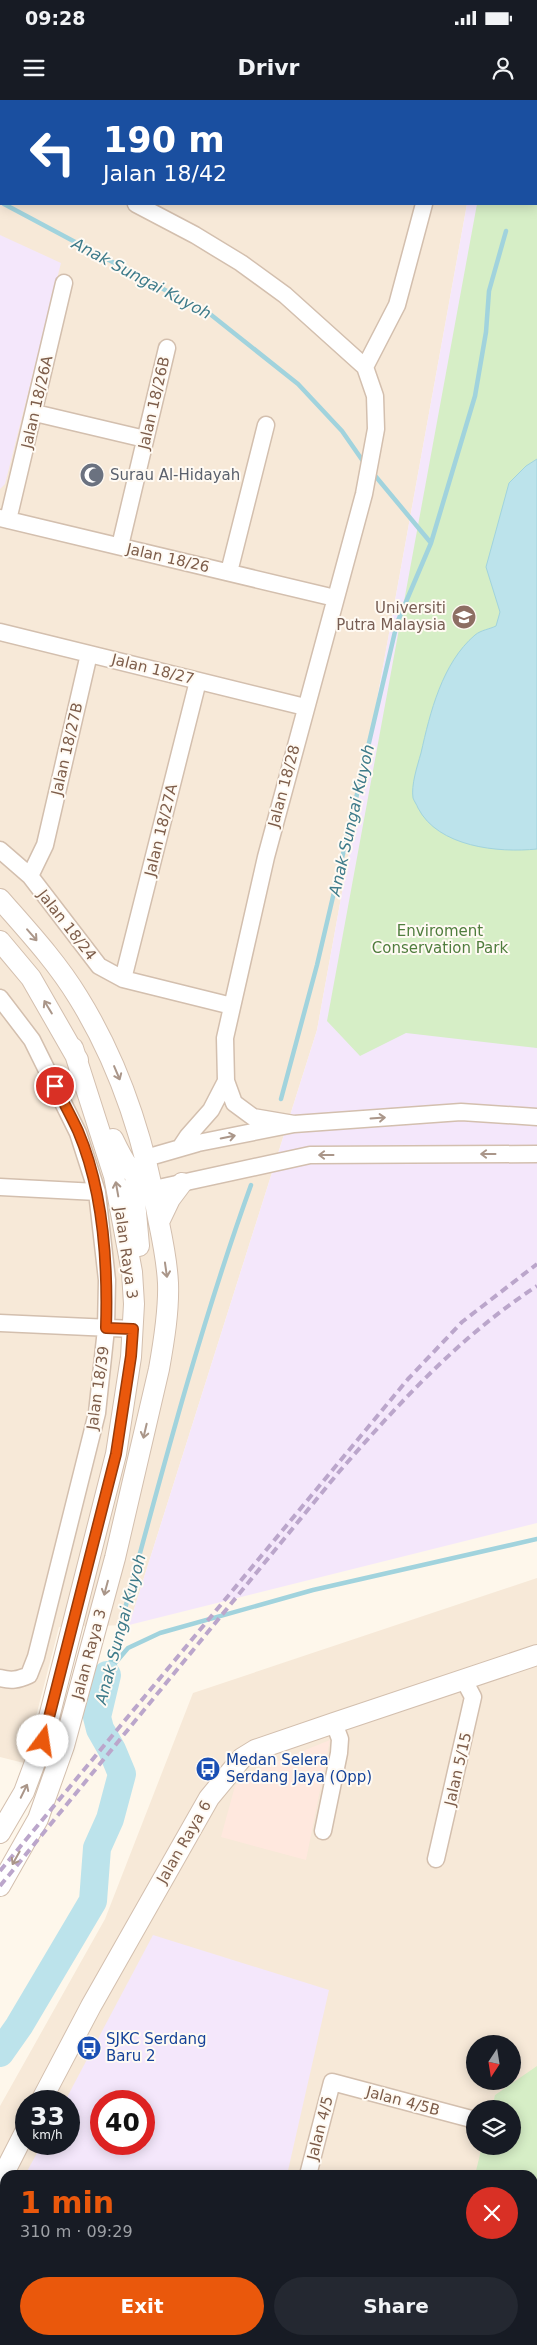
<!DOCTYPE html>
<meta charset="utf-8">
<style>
body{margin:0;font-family:"DejaVu Sans",sans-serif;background:#242831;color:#f1f3f6;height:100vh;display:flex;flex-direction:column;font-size:19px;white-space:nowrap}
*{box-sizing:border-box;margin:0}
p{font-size:16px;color:#9ea1a6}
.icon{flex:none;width:28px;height:28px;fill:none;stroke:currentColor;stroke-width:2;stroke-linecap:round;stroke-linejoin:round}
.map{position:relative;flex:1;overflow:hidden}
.drawer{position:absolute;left:0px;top:2070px;width:538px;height:175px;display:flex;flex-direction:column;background:#171b24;border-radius:15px 15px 0 0;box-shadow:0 2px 12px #0003}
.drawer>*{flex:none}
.banner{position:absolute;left:0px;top:0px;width:538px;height:105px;box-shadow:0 2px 12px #0003;background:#1a4fa0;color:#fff;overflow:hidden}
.needle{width:32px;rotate:192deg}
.buttons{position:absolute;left:466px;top:1935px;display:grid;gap:10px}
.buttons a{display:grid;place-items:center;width:55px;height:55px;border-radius:50%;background:#171b24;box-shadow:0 2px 12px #0003;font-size:25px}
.speed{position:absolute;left:15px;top:1990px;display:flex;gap:10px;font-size:25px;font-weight:700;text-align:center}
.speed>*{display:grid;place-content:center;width:65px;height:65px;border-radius:50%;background:#171b24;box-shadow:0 2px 12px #0003;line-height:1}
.speed small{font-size:12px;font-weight:400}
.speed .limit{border:8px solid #d22;background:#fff;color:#111}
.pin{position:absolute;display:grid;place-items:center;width:42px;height:42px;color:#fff;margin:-21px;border:2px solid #fff;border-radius:50%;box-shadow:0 1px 5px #0007}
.me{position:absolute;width:55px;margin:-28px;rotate:14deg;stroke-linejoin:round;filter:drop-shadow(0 0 4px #0008)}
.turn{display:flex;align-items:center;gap:18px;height:105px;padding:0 20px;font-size:22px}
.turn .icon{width:65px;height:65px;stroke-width:2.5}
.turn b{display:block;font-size:35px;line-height:42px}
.round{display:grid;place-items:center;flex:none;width:52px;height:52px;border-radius:26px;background:#242831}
.summary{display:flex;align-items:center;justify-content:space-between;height:85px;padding:0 20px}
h1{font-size:30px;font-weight:600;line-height:38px;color:#ea580c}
.action{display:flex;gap:10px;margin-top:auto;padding:10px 20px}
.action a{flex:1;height:58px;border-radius:30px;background:#ea580c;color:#fff;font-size:20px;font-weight:600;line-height:58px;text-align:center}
.action a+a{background:#242831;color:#f1f3f6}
.status{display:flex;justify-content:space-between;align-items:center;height:35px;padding:0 25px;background:#171b24;direction:ltr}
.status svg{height:14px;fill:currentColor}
header{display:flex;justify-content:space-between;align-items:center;height:65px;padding:0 20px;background:#171b24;font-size:22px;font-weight:600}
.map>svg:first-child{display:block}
.residential{fill:#f7e9d8;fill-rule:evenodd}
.commercial{fill:#ffe8de}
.education{fill:#f4e7fb;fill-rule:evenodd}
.green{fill:#d6eec6}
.water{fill:#bce3eb;stroke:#a1d3dd}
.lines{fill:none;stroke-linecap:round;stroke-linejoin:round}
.stream{stroke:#a1d3dd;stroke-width:4.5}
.river{stroke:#bce3eb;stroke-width:28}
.minor-casing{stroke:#d3bfae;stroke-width:19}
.tertiary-casing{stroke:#d3bfae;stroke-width:22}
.minor{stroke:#fff;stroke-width:16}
.tertiary{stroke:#fff;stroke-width:20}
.rail{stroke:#bba6cb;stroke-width:4;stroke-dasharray:8 5;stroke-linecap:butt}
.oneway{stroke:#aa9689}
.route-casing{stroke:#983908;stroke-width:12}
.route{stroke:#ea580c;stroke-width:9}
.labels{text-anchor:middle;stroke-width:4;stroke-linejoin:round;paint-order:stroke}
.street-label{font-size:15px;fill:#7d5d4a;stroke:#fffaf3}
.worship-label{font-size:15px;fill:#5b616d;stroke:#fffaf3;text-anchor:start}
.education-label{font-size:15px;fill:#785e54;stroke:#fffaf3;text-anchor:end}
.park-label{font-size:15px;fill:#4f7d3d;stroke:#fffaf3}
.transit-label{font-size:15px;fill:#164399;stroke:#fffaf3;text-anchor:start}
.water-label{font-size:16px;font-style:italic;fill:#3e7b8a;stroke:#fffaf3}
</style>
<div class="status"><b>09:28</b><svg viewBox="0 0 49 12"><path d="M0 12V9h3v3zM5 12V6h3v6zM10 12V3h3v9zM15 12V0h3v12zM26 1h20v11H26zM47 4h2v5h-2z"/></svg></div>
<header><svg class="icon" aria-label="menu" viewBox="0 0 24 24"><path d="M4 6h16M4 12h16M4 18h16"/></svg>Drivr<svg class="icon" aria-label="person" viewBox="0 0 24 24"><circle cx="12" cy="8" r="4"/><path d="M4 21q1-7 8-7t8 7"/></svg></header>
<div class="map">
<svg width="537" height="2245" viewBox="0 0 537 2245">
<rect width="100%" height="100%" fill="#fef7eb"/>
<path class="residential" d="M0 0H486L1 1V104H467L317 930 129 1525 59 1527 24 1663 0 1657Z
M537 1478V2245H0V2006L105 1819 193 1593ZM475 1944H512V1981H475ZM26 2001H69V2044H26ZM101 2001H144V2044H101ZM475 2009H512V2046H475ZM5 2075H532V2240H5Z"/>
<path class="commercial" d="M330 1640 306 1760 221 1737 235 1686 251 1672Z"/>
<path class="education" d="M486 0H537V1423L129 1525 317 930 467 104H536V1Z
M0 135 61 163 5 384 0 389Z
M153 1835 329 1890 287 2075H25L42 2044H69V2001H65ZM101 2001H144V2044H101Z"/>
<path class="green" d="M496 0H537V948L406 933 360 956 327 921 477 104H536V1Z
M537 1966V2245H432L434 2240H532V2075H475L482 2046H512V2009H492L495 1995Z
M0 2150 5 2151V2240H249L247 2245H0Z"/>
<path class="water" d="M537 359V749C498 753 438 747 418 708 417 705 414 701 413 698 411 685 417 667 421 653 430 613 442 563 475 535 481 530 490 529 496 526L500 512 486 467 509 383 526 366Z"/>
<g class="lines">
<path class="stream" d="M4 104 210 214 298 284 342 331 365 364
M372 372 431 443
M281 999 317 865 397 523 431 443 475 296 486 232 489 191 506 131
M111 1568 128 1548 160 1533 313 1490 537 1439
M107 1575C152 1411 193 1246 251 1085"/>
<path class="river" d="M0 1953 19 1926 93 1801 97 1748 110 1719 122 1674 112 1650 100 1629 97 1617 107 1575"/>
<defs>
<path id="minor" d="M46 1V0
M83 1 84 0
M271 1 272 0
M452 1 453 0
M136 104 195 135 241 163 285 195 365 267 375 296 376 329 364 394 266 757 225 938 226 981 234 1003 253 1017 294 1024
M365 267 397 205 424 104
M35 313 145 339
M0 418 335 498
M8 420 64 183
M120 446 167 248
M229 472 266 325
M0 532 305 607
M0 750 30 776 99 866 123 879 232 906
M30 776 45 745 89 554
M123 879 198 581
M0 898 32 940 78 1033 97 1092 107 1180 106 1229 97 1313 36 1557 29 1575C18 1580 11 1581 0 1578
M180 1048 188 1036 211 1010 226 981
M146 1058 198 1043 294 1024 461 1012 537 1017
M0 1087 97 1092
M154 1089 310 1055 537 1054
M0 1223 133 1229
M323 1731 339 1653 340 1639 334 1623
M436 1759 473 1597 464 1580
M308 2075 332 1982 475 2020
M278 2240 298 2245"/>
<path id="tertiary" d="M0 799C27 830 56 861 78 897 121 966 145 1042 159 1123 163 1142 167 1163 168 1183 169 1211 164 1241 159 1269L115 1458 64 1646 38 1719 0 1786
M0 841 31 878 78 960
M113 1039C123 1060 132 1078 154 1089
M137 1068 134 1090 139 1146
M159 1122 170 1099 182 1083
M0 1733 24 1692 43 1641 116 1354 131 1257 134 1204 132 1172 114 1076 73 948
M41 2001 91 1906 209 1698 242 1658 255 1650 334 1623 537 1555
M0 2081 26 2030"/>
</defs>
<use href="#minor" class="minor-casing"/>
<use href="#tertiary" class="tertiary-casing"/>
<use href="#minor" class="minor"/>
<use href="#tertiary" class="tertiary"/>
<path class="rail" d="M0 1771 408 1279 462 1222 537 1164
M0 1786 338 1373C398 1304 460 1236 537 1186"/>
</g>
<defs><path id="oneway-shaft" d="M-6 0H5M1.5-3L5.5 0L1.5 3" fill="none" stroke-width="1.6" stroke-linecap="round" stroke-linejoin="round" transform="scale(1.25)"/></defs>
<g class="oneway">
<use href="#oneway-shaft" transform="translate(32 835) rotate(49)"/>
<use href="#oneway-shaft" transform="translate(48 907) rotate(-121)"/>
<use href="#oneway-shaft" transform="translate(117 973) rotate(67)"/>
<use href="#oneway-shaft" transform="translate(378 1018) rotate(-4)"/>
<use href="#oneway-shaft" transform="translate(228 1037) rotate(-11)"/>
<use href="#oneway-shaft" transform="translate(488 1054) rotate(180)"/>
<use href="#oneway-shaft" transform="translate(326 1055) rotate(180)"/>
<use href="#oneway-shaft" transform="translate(117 1089) rotate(-100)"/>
<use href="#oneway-shaft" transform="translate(166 1170) rotate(82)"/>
<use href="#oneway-shaft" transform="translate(145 1331) rotate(103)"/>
<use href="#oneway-shaft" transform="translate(106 1488) rotate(105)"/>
<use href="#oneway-shaft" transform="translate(24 1691) rotate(-64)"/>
<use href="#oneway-shaft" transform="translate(16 1758) rotate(119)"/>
</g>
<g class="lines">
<defs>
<path id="route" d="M43 1641 116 1354 131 1256 133 1229 106 1228C108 1164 104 1092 78 1031 71 1016 63 1001 55 986"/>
</defs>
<use href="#route" class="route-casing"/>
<use href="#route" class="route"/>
</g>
<defs>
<symbol id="mosque-disc" viewBox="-11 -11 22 22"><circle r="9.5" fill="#6b7280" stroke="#fffaf3"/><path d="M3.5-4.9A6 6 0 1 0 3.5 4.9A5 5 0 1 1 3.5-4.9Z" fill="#fff"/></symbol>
<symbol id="university-disc" viewBox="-11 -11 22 22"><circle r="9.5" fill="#8d6e63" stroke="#fffaf3"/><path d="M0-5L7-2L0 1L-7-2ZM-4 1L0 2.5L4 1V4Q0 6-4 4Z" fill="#fff"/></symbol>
<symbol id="bus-disc" viewBox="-11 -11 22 22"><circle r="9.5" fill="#1a4fb4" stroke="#fffaf3"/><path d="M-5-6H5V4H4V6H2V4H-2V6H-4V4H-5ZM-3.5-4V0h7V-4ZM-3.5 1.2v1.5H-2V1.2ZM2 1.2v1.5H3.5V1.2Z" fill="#fff"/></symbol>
</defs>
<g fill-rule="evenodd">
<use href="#mosque-disc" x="78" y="361" width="28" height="28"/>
<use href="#university-disc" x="450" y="503" width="28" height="28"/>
<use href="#bus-disc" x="194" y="1655" width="28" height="28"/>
<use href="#bus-disc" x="75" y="1934" width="28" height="28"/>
</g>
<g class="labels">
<g class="street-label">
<text transform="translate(37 302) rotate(-77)" y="5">Jalan 18/26A</text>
<text transform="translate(154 303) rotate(-77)" y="5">Jalan 18/26B</text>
<text transform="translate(168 458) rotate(13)" y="5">Jalan 18/26</text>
<text transform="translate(153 569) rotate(14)" y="5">Jalan 18/27</text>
<text transform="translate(67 649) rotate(-77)" y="5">Jalan 18/27B</text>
<text transform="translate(284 686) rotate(-75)" y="5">Jalan 18/28</text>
<text transform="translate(161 730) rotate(-76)" y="5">Jalan 18/27A</text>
<text transform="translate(67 825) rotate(52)" y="5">Jalan 18/24</text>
<text transform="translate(126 1153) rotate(82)" y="5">Jalan Raya 3</text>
<text transform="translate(98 1288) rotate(-82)" y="5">Jalan 18/39</text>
<text transform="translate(89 1554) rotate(-75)" y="5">Jalan Raya 3</text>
<text transform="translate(458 1669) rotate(-77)" y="5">Jalan 5/15</text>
<text transform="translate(184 1742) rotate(-60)" y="5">Jalan Raya 6</text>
<text transform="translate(403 2001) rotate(15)" y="5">Jalan 4/5B</text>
<text transform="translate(320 2028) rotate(-76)" y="5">Jalan 4/5</text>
</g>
<g class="worship-label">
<text x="110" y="380">Surau Al-Hidayah</text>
</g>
<g class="education-label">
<text x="446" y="513">Universiti<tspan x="446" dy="17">Putra Malaysia</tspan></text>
</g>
<g class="park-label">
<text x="440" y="836">Enviroment<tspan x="440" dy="17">Conservation Park</tspan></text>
</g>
<g class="transit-label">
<text x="226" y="1665">Medan Selera<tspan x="226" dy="17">Serdang Jaya (Opp)</tspan></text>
<text x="106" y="1944">SJKC Serdang<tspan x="106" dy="17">Baru 2</tspan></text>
</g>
<g class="water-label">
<text transform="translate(142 178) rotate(28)" y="6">Anak Sungai Kuyoh</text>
<text transform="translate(351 720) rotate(-77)" y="6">Anak Sungai Kuyoh</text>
<text transform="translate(120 1529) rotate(-75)" y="6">Anak Sungai Kuyoh</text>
</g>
</g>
</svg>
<div class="buttons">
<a><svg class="needle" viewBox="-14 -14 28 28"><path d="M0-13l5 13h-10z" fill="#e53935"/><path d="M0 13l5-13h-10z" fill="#9ea1a6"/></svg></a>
<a><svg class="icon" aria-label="layers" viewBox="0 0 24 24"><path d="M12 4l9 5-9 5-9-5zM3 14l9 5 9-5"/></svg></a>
</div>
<div class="speed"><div>33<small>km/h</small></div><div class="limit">40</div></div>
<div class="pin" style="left:55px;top:986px;background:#d93025"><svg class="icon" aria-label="arrive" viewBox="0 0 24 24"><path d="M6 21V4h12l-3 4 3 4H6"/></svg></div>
<svg class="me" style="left:43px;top:1641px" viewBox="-20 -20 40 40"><circle r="19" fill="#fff"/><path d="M0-13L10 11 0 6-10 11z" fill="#ea580c"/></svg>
<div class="banner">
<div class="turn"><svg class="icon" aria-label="left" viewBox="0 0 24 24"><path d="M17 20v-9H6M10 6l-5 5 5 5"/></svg><div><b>190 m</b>Jalan 18/42</div></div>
</div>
<section class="drawer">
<div class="summary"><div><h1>1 min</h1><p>310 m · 09:29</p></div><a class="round" style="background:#d93025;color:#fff"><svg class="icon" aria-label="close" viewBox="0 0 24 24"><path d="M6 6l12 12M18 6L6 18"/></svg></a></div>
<div class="action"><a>Exit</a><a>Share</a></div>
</section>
</div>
